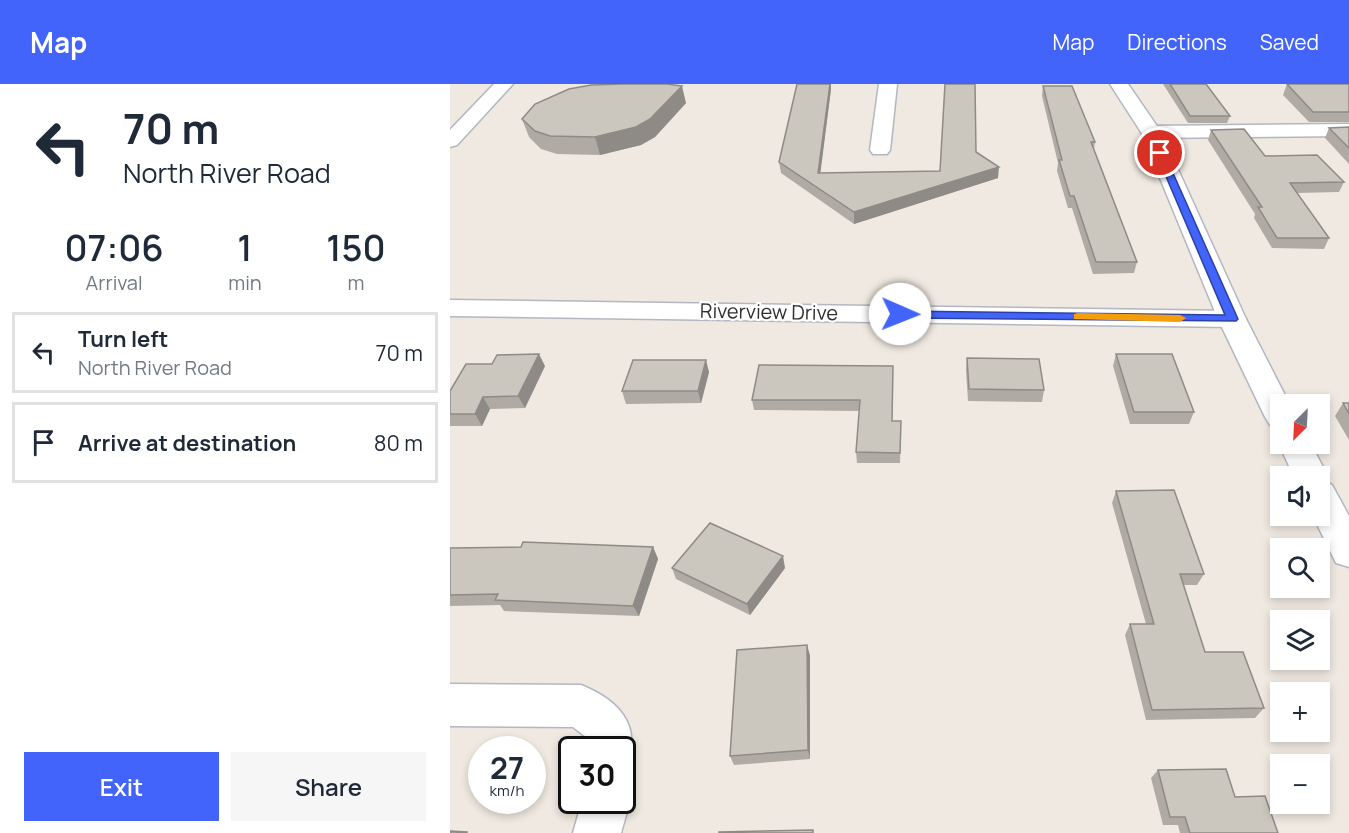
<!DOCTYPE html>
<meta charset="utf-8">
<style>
body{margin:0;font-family:Manrope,sans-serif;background:#f6f6f7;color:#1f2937;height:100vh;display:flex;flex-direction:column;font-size:22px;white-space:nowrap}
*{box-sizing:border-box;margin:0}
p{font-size:20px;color:#747a83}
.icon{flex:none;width:33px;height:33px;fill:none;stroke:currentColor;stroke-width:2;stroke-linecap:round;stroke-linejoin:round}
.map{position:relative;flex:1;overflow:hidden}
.drawer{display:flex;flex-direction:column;background:#fff;width:450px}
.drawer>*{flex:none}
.guide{background:#fff;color:#1f2937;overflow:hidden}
.needle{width:39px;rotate:204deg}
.fabs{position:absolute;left:820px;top:310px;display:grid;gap:12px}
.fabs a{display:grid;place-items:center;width:60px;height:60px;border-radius:0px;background:#fff;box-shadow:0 3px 9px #0003;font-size:30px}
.speed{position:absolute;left:18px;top:652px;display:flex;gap:12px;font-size:30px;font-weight:700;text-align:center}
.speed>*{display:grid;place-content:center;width:78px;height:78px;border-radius:50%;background:#fff;box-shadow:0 3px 9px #0003;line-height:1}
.speed small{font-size:15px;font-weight:400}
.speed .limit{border:3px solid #111;border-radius:9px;background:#fff;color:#111}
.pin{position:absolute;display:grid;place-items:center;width:51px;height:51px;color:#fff;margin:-26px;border:3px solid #fff;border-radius:50%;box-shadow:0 2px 6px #0007}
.me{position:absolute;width:66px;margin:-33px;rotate:91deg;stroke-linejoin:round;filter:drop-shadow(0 0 4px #0008)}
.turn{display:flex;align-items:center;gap:21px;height:126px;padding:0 24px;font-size:27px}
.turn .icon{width:78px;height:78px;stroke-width:2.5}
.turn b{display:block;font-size:42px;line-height:51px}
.eta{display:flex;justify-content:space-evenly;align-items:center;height:102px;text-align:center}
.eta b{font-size:36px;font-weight:600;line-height:42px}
.cta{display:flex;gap:12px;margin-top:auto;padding:12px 24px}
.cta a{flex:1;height:69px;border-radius:0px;background:#4264fb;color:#fff;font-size:24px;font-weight:600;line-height:69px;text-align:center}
.cta a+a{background:#f6f6f7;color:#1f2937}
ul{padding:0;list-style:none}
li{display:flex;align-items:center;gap:18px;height:81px;margin:0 12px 9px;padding:0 12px;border:3px solid #e0e1e3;border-radius:0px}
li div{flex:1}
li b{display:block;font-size:22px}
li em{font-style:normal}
header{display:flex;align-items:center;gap:36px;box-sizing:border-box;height:84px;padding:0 30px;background:#4264fb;color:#fff}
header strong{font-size:28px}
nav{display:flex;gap:33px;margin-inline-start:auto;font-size:21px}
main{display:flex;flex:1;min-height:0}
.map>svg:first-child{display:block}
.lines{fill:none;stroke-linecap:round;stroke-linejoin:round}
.minor-casing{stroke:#b4b7c1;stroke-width:3}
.secondary-casing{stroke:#b4b7c1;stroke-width:3}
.minor{fill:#fff;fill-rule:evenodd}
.secondary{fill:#fff;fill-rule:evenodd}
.wall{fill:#afaba4}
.shaded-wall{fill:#8e8b86}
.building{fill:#cbc7bf;stroke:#8e8b86;stroke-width:1.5}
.route{fill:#4264fb;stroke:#2b41a3;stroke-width:1.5}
.slow{fill:#f59e0b}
.labels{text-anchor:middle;stroke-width:4.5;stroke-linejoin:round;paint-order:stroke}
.street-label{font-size:20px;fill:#2e2e2e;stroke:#fff}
</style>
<header>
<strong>Map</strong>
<nav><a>Map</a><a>Directions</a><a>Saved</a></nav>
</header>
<main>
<section class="drawer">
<div class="guide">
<div class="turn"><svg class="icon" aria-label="left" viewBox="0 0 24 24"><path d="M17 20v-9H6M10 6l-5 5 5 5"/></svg><div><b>70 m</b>North River Road</div></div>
</div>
<div class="eta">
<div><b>07:06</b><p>Arrival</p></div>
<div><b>1</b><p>min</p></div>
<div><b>150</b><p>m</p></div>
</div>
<ul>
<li><svg class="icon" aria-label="left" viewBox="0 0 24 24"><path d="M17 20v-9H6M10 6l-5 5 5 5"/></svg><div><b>Turn left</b><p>North River Road</p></div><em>70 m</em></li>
<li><svg class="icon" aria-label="arrive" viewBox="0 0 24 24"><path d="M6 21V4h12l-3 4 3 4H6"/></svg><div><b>Arrive at destination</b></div><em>80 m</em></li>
</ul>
<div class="cta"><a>Exit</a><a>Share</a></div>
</section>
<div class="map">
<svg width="899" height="749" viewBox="0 0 899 749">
<rect width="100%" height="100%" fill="#efe9e1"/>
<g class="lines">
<defs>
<path id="minor" d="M44 0H63L7 61 0 63V46Z
M429 0H447L440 66 437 70H423L420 66Z
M899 40V52L701 54 694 52 691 48 694 44 701 42Z
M0 216 782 227 792 229 796 235 792 241 782 243 0 232Z
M0 600 131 601C168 616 193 641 176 682L172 683V666H137L136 653 123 643 0 642Z
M173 700 180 717 171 749H123L132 717H172Z"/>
<path id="secondary" d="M660 0H678L711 48 796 235 840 321H831V344L820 341 815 333 768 235 691 48Z
M831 356V360H861L878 393 875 398 882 401 899 432V483L886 479 863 432H870V393H844L829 360Z"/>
</defs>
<use href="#minor" class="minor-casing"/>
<use href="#secondary" class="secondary-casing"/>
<use href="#minor" class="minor"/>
<use href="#secondary" class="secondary"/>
</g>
<path class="wall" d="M713 0H756L780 32 777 39H738Z
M837 0H899V38H859L833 11Z
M593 2 645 58 644 65 687 178 684 189 643 190 622 124H618L607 87 608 79 592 12Z
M381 5 370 89 490 87 526 68 548 94 404 140 331 89 329 78Z
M236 19 205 53 191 61 150 71 107 70 91 65 79 53 72 35Z
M899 43V80L875 54 879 44Z
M761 46 815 72 894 98 889 108 847 109 879 154 874 165 822 164 804 134 805 130 758 56Z
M666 270 744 328 739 340H680L663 282Z
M517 274 594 306 592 318 518 317 516 286Z
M95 282 75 324 40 325 32 342H0V307Z
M443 282 442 337H451L450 379H407L406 368 410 327 304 326 302 316Z
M259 288 251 319 176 320 172 307Z
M893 319H899V356L885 332Z
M666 407 754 490 747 501H733L755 568 814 624 805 634 696 636 675 551 680 540H696L662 419Z
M203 463 208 475 189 532 54 527 50 521 0 522V464Z
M222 484H335L300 531 226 495Z
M357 561 360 572V675L284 681 280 672Z
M708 686 785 713 828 749H730L728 741H713L701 694Z"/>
<path class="shaded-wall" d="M380 0H381V5L369 100 368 89Z
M232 2 236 19 205 53 191 61 150 71 145 53Z
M549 83 548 94 404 140V128Z
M89 270 95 282 75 324 68 312Z
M256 276 259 288 251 319 248 307Z
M33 313 40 325 32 342 25 330Z
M203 463 208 475 189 532 183 522Z
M333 472 335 484 300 531 297 520Z
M357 561 360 572V675L358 666Z"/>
<path class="building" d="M174 0H217L232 2 200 35 186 43 145 53 100 52 85 47 72 35 85 20 119 5 141 1Z
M347 0H380L368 89 490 87 495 0H525L526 68 549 83 404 128 329 78Z
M720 0H756L780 32H740Z
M837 0H899V28H863Z
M593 2H622L645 58H641L687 178H646L624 112H620L609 76H612Z
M899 43V64L879 44Z
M794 45 815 72 867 71 894 98 840 99 879 154H827L808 123H812L761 46Z
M89 270 68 312 33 313 25 330H0V307L16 280H42L47 271Z
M666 270H722L744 328H684Z
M517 274 589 275 594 306 519 305Z
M183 276H256L248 307H172Z
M309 281 443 282 442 337H451L450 369 406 368 410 316H302Z
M893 319H899V330Z
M724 406 754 490H730L755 568H793L814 624 702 626 680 540H704L666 407Z
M260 439 333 472 297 520 222 484Z
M73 458 203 463 183 522 45 516 48 510 0 511V464L71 463Z
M357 561 358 666 280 672 287 566Z
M776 685 785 713 815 712 828 749H740L735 733H720L708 686Z
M363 746V749H269V748Z
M0 747 17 748V749H0Z"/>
<path class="route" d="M710 66 714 69 788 235 786 237 450 234 445 230 450 227 775 231 706 69Z"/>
<path class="slow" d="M628 229 730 231 736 234 730 238 624 235V230Z"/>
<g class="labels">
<g class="street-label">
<text transform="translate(319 228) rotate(1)" y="7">Riverview Drive</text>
</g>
</g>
</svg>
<div class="fabs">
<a><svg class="needle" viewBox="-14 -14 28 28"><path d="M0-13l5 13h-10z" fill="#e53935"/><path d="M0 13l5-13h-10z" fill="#747a83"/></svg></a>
<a><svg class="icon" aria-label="sound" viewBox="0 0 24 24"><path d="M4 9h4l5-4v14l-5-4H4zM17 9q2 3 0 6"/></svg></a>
<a><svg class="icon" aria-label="search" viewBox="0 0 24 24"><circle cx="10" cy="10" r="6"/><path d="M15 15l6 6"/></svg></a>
<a><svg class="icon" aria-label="layers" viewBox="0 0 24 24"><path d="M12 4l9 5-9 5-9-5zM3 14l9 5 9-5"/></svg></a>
<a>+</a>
<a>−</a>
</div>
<div class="speed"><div>27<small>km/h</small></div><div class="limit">30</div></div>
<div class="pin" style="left:710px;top:69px;background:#d93025"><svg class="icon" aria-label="arrive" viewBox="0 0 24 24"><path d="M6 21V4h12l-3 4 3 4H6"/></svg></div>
<svg class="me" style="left:450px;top:230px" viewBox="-20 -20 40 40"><circle r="19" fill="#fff"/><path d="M0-13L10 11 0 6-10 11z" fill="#4264fb"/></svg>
</div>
</main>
